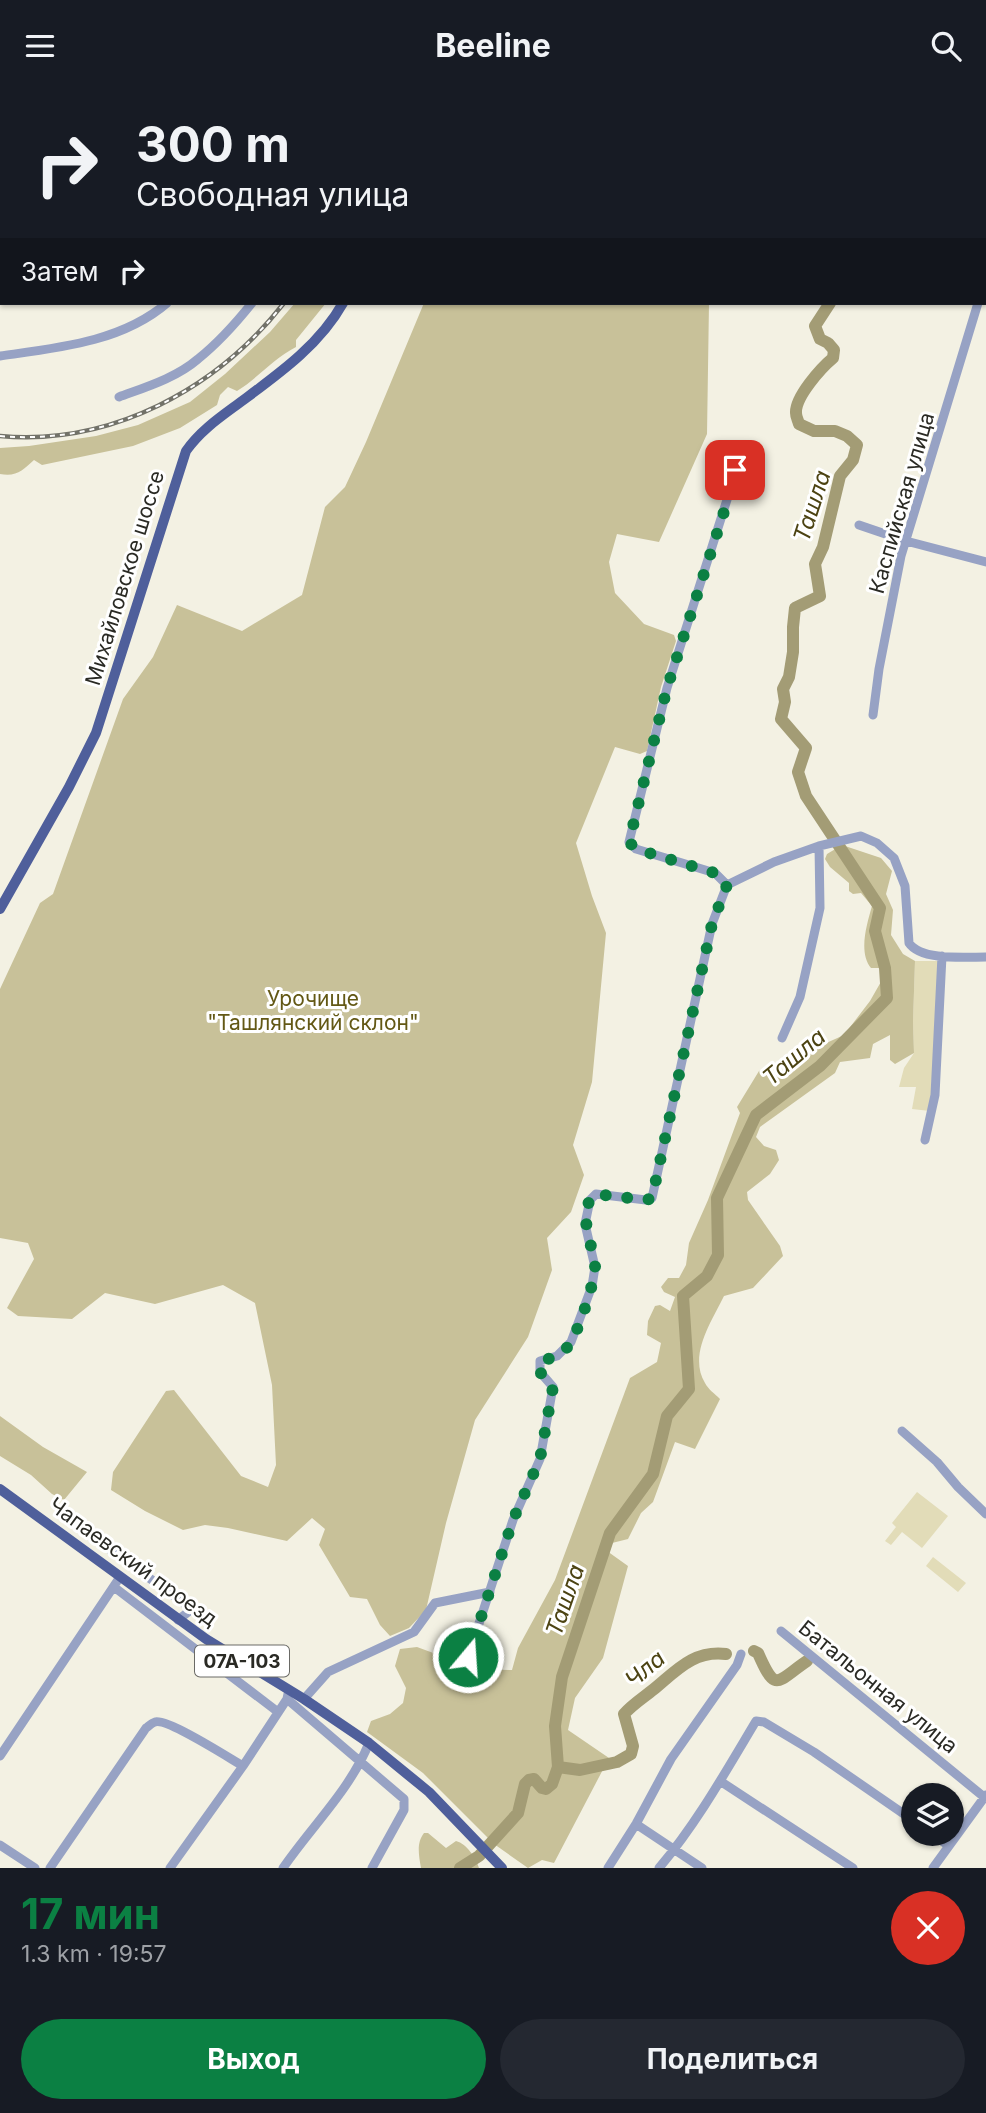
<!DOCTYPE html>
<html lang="ru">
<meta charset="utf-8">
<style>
body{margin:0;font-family:Inter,sans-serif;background:#242831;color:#f1f3f6;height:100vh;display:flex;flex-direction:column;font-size:26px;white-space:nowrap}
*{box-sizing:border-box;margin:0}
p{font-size:23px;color:#9ea1a6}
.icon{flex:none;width:38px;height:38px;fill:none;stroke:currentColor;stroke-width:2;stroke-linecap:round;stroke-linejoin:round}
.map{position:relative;height:1777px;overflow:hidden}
.drawer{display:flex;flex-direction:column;background:#171b24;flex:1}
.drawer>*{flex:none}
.hud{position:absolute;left:0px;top:0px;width:987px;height:214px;box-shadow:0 2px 5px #0004;background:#171b24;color:#f1f3f6;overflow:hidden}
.controls{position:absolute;left:901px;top:1692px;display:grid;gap:14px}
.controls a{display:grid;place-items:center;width:63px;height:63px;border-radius:50%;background:#171b24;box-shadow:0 2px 5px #0004;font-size:35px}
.pin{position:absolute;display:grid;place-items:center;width:60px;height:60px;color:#fff;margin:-30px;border-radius:14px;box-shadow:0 4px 10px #0006}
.me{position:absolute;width:77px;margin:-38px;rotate:18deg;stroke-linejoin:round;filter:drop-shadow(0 0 5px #0008)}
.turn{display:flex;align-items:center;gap:24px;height:147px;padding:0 21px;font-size:32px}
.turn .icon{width:91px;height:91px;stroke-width:2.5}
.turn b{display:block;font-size:49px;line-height:60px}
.then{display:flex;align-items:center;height:66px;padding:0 21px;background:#0003;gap:14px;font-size:26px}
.round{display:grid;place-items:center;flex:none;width:74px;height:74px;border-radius:37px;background:#242831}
.summary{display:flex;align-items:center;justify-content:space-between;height:119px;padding:0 21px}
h1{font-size:42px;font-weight:700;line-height:52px;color:#0b8043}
.primary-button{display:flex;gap:14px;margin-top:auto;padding:14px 21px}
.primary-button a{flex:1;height:80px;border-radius:42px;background:#0b8043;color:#fff;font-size:28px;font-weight:700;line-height:80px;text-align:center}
.primary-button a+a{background:#242831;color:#f1f3f6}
header{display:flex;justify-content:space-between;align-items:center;height:91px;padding:0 21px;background:#171b24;font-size:32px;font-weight:700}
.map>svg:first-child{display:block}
.green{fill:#e2dcb8}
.forest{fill:#c8c199}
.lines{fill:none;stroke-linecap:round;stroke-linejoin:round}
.river{stroke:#a39c75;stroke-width:12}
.minor{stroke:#97a2c4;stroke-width:9}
.major{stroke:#4f5f9b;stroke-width:10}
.rail-casing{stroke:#727269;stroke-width:4.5}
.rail{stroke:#fff;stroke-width:2;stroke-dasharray:5;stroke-linecap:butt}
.route{stroke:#0b8043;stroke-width:12;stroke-dasharray:0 21.6}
.labels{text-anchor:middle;stroke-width:6;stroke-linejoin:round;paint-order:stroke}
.shield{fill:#fff;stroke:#6a6a66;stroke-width:2}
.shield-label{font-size:19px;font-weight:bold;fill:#2a2a24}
.street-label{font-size:21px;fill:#2a2a24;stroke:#fff}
.park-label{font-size:21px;fill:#635815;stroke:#fff}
.water-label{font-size:23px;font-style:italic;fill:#4c4312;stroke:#fff}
</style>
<header><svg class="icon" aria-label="menu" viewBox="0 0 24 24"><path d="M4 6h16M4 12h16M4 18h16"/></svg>Beeline<svg class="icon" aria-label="search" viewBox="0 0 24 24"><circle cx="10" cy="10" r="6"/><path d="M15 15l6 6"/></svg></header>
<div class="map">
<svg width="986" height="1777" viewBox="0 0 986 1777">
<rect width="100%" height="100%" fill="#f3f1e3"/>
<path class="green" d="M915 870H939L930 1020 912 1018 916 996H899L904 977 914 962 913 931Z
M917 1401 948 1425 922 1457 902 1441 891 1454 885 1450 896 1436 892 1432Z
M933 1466 966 1492 958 1501 926 1475Z"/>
<path class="forest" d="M295 212H326L296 249V256C274 267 258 287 237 300L228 296 220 304 217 314 180 337 133 355 42 374 34 369C23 379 17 386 0 383V357L29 355 96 345 138 334 190 311 225 283 270 241Z
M424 212H709L707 343 659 451 617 443 609 471 615 502 644 533 674 544 676 550 661 596 647 660 640 663 615 656 576 752 592 805 606 842 592 991 573 1054 584 1084 571 1121 547 1147 552 1179 528 1246 475 1329 446 1432 426 1519 409 1537 390 1545 380 1534 367 1508 350 1506 319 1454 325 1438 312 1427 287 1450 228 1437 205 1434 183 1439 145 1420 111 1399 113 1381 166 1300 174 1299 241 1385 268 1396 276 1374 272 1294 255 1212 223 1194 155 1213 105 1202 72 1228 18 1225 7 1217 34 1168 28 1152 0 1147V898L40 812 53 803 123 608 153 566 177 514 242 540 302 504 325 416 345 396 366 351Z
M842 754 881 767 892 780 886 803 893 819 891 844 903 863 915 870 913 931 914 962 895 973 890 969V944L873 953 870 967 840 971 835 982 760 1036 756 1046 764 1055 776 1059 779 1069 770 1083 747 1101 748 1109 780 1155 783 1165 753 1197 724 1205C712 1230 688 1264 705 1292 708 1298 715 1303 720 1308L695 1358 675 1351 653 1411 641 1422 628 1448 600 1455 628 1475 603 1567 575 1607 568 1639 609 1667 554 1772 542 1769 528 1777 494 1753 423 1682 367 1641 371 1630 390 1623 403 1612 406 1597 395 1575 400 1558 417 1556 436 1563 443 1575 458 1578 512 1579 518 1557 555 1489 630 1287 657 1271 661 1252 647 1244 648 1230 655 1215 660 1214 670 1220 675 1206 664 1201 661 1196 668 1187H679L686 1174 689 1152 708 1109 740 1022 737 1016 759 980 767 978 776 984 813 958 844 944 870 910 882 889 881 877H871C858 861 867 833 872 815L861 802 853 803 849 800V792L830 776 825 768 827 763Z
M0 1325 43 1356 87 1381 64 1409 52 1403 31 1384 0 1365Z
M424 1742H428L446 1757 456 1750C467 1753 476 1767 479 1777H421C419 1765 416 1752 424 1742Z"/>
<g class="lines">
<path class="river" d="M950 2V0
M754 1560 758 1562C776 1603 776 1591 807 1570
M558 1676 580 1679 617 1671 631 1663 633 1655 624 1623C634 1612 643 1607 654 1598 677 1579 694 1559 726 1563
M460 1777 479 1765 518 1722 525 1693 529 1689 534 1688 542 1697 546 1698 552 1693 558 1676 555 1635 562 1586 610 1442 653 1383 667 1325 689 1298 683 1205 707 1185 718 1164 717 1107 756 1024 820 975 887 907 885 877 875 840 880 817 806 705 798 681 806 657 781 628 785 611 783 598 789 586 793 561V536L795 517 820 505 815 473 823 456 840 385 853 369 857 354 847 345 835 340H814L799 333C798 329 796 326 796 322 795 306 821 277 833 267L834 259 828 252 820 248 815 235 830 212"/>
<path class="minor" d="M676 0 677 2
M849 0V2
M26 2 32 0
M268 2V0
M329 2 330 0
M0 10 2 9
M985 123H986
M985 190 986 188
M0 265C57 257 122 251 167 212
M119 306C146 296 176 287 198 268 218 252 236 232 252 212
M859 434 906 450 986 471
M873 624 879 578 901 465 978 212
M727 794 774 771 819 755 861 745 877 752 894 767 905 795 909 852C921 870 965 866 986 866
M782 947 800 906 820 817 819 755
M925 1049 935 1004 942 865
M902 1340 937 1371 958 1396 986 1423
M72 1431 192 1518 178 1529
M114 1496 278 1621
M781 1540 984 1706
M468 1566 513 1429 540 1368 553 1296 540 1281V1270L557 1265 571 1251 592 1195 595 1176 585 1133 590 1109 596 1103 646 1109 652 1107 712 833 727 794 715 782 636 758 629 751 667 597 732 393 738 364
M287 1608 404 1708V1719L372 1777
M304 1608 328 1581 414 1541 435 1512 490 1501
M0 1665 120 1486
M720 1690 853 1777
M636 1733 702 1777
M932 1743 949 1755
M0 1754 35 1777
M50 1777 146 1637C149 1635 151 1632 155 1631 167 1627 229 1667 243 1675
M170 1777 243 1675 287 1608 288 1603
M283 1777C311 1736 350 1699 369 1652
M608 1777 636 1733 671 1668 737 1574 741 1563
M659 1777C697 1732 726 1680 756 1630L764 1631 814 1661 914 1730
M933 1777 986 1704"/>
<path class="major" d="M375 0V2
M0 818 69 696 96 642 186 360C200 340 219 327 238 313 277 284 319 255 343 212
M0 1398 206 1548 304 1608 369 1652 429 1701 502 1777"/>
<defs>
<path id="rail" d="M351 0V2
M0 345C111 355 217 298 284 212"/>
</defs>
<use href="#rail" class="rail-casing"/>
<use href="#rail" class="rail"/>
</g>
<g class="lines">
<path class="route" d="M468 1566 513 1429 540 1368 553 1296 540 1281V1270C553 1267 564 1263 571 1251 579 1238 596 1188 595 1174 593 1154 575 1118 596 1103L646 1109 652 1107 712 833 727 794 715 782 636 758 629 751 667 597 733 393 735 379"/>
</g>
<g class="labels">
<rect class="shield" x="195" y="1554.5" width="94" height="31" rx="5"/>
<g class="shield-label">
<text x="242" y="1577">07А-103</text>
</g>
<g class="street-label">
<text transform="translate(902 412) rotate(-74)" y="7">Каспийская улица</text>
<text transform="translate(125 487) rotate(-73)" y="7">Михайловское шоссе</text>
<text transform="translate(133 1471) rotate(36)" y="7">Чапаевский проезд</text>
<text transform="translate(878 1596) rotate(39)" y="7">Батальонная улица</text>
</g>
<g class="park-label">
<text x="313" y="915">Урочище<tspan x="313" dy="24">"Ташлянский склон"</tspan></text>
</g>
<g class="water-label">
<text transform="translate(812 415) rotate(-72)" y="8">Ташла</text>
<text transform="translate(794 966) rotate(-40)" y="8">Ташла</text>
<text transform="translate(565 1509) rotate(-71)" y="8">Ташла</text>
<text transform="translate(645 1578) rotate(-40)" y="8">Чла</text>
</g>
</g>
</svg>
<div class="controls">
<a><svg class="icon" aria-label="layers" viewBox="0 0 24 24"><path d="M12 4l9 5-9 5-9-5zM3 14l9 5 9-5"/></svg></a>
</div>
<div class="pin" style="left:735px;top:379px;background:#d93025"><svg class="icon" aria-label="arrive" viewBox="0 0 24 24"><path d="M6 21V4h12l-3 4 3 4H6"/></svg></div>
<svg class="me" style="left:468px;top:1566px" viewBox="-20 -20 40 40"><circle r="17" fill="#0b8043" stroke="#fff" stroke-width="3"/><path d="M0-11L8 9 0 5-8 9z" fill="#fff"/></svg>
<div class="hud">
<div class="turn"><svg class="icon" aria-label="right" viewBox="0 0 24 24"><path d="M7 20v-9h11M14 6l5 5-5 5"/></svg><div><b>300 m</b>Свободная улица</div></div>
<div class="then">Затем<svg class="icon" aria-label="right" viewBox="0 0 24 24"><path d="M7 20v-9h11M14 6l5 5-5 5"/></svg></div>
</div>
</div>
<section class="drawer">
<div class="summary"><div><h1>17 мин</h1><p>1.3 km · 19:57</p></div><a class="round" style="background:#d93025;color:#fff"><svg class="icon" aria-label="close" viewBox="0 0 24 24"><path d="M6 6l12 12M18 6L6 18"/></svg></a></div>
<div class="primary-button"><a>Выход</a><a>Поделиться</a></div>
</section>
